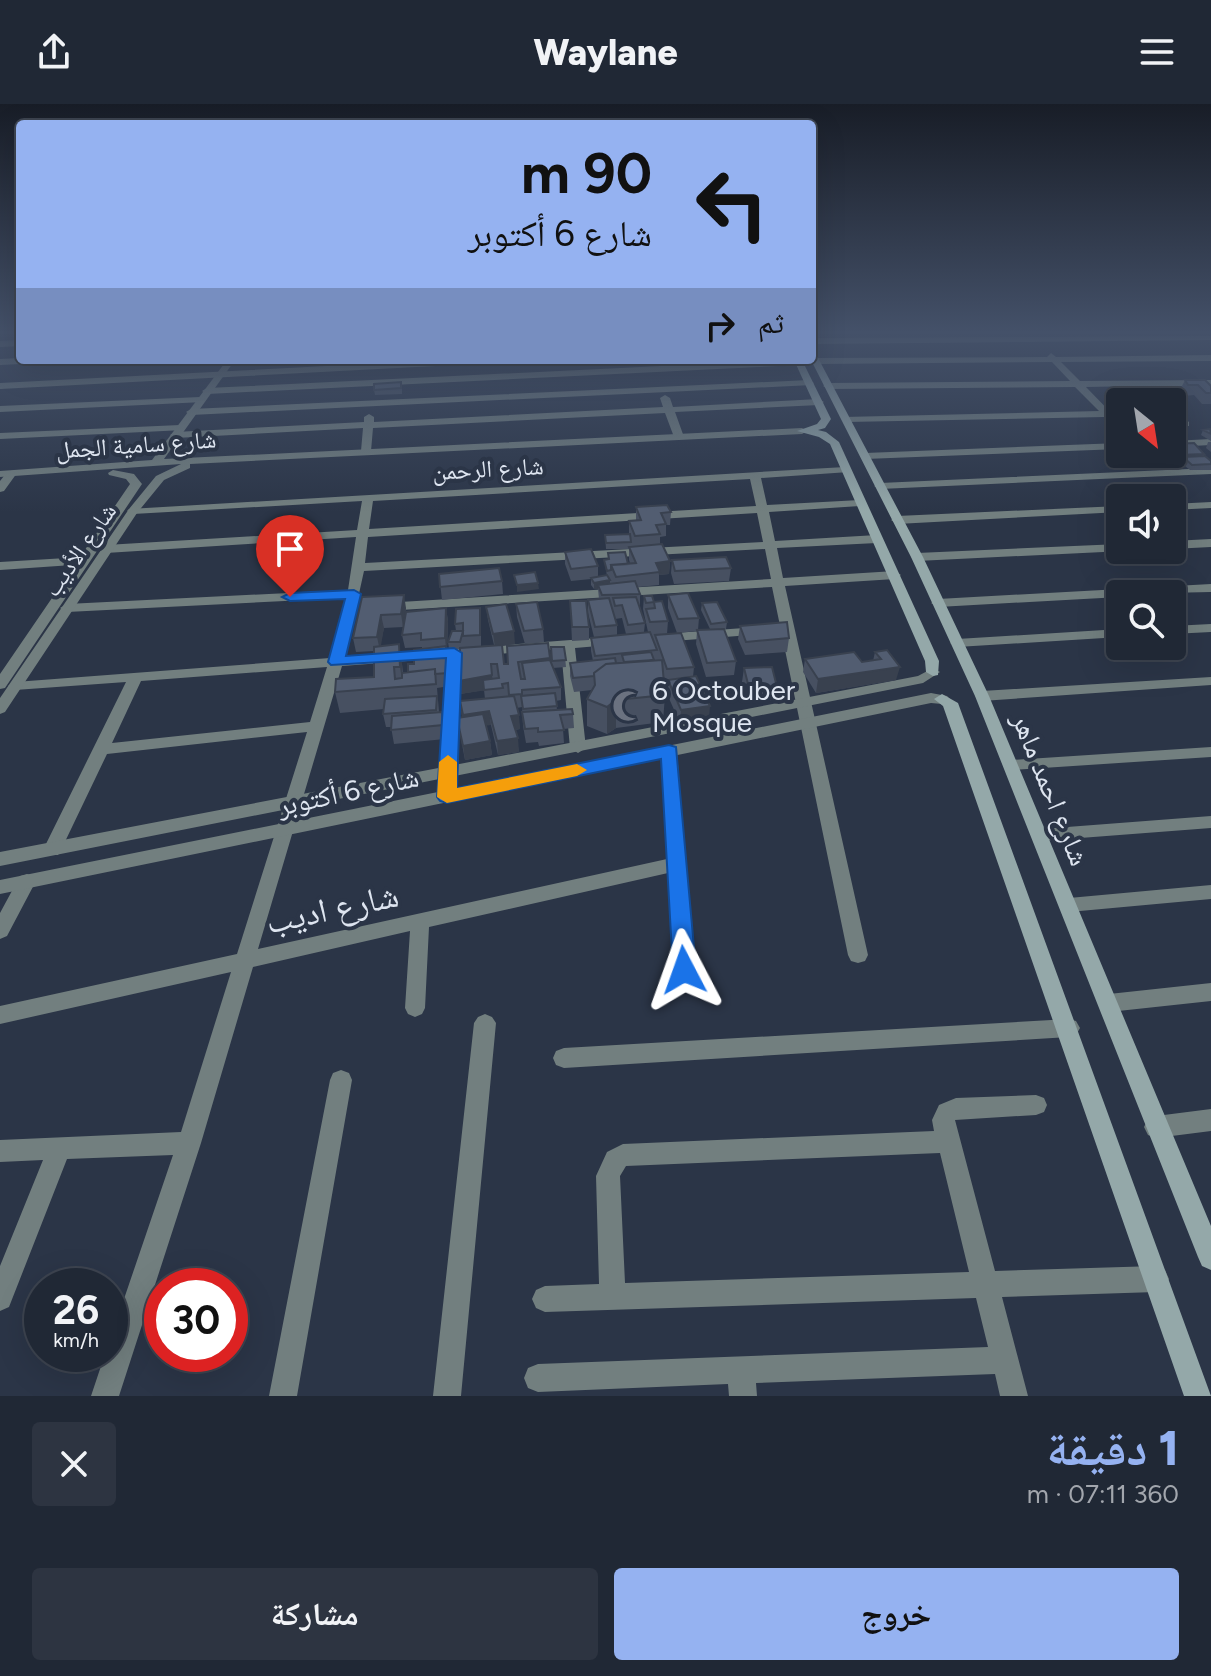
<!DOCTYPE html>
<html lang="ar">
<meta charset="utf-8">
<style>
body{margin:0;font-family:Figtree,"Noto Naskh Arabic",sans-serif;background:#2d3441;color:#f1f3f6;direction:rtl;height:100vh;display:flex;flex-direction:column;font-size:30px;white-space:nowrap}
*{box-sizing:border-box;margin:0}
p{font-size:26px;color:#a2a6ad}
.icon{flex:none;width:44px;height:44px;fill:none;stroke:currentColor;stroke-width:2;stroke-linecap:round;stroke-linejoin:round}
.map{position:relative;height:1292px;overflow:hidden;direction:ltr}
.sheet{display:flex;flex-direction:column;background:#202835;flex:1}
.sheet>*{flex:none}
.guide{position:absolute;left:16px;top:16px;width:800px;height:244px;border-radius:8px;box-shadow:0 8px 32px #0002,0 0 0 2px #3d4450;direction:rtl;background:#95b2f1;color:#111;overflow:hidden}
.needle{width:52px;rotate:150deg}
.buttons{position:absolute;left:1106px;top:284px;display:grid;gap:16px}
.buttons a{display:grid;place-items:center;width:80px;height:80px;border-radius:8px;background:#202835;box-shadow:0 8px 32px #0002,0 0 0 2px #3d4450;font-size:40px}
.speed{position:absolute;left:24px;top:1164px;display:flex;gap:16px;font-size:40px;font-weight:700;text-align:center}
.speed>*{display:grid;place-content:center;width:104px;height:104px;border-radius:50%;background:#202835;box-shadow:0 8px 32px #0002,0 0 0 2px #3d4450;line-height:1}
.speed small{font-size:20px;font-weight:400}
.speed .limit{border:12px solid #d22;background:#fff;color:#111}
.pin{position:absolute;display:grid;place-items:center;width:68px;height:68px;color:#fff;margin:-82px -34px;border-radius:50% 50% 50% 0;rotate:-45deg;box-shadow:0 0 8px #0007}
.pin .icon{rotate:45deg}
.me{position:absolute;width:88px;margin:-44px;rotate:356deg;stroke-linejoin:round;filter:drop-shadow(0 0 6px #0008)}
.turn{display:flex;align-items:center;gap:28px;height:168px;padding:0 32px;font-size:36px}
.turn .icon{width:104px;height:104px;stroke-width:2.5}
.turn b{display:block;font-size:56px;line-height:68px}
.then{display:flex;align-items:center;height:76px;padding:0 32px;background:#0003;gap:16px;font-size:30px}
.round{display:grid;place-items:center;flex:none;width:84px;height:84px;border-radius:8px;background:#2d3441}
.head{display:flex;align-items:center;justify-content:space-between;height:136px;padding:0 32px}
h1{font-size:48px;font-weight:800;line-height:60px;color:#95b2f1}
.action{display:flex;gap:16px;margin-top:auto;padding:16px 32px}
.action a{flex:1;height:92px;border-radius:8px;background:#95b2f1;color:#111;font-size:32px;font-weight:800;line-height:92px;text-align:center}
.action a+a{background:#2d3441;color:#f1f3f6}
header{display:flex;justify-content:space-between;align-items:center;height:104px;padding:0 32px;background:#202835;font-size:36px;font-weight:800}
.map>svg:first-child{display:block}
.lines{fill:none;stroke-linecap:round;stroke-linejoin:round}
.minor{fill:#727f7f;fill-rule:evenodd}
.tertiary{fill:#727f7f;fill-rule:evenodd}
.secondary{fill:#94a8a9;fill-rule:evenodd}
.wall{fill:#475061;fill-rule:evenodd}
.shaded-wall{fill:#39414f}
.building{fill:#525d71;stroke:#39414f;stroke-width:2}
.route{fill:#1a73e8;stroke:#114b97;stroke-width:2}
.slow{fill:#f59e0b}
.labels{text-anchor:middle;stroke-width:8;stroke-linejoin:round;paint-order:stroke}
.far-street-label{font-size:24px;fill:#dee5f0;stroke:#2b3547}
.poi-label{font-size:28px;fill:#dee5f0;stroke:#2b3547;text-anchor:start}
.street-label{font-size:28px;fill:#dee5f0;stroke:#2b3547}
.near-street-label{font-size:34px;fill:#dee5f0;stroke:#2b3547}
</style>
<header><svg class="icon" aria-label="menu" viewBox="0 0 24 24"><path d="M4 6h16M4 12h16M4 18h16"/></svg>Waylane<svg class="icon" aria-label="share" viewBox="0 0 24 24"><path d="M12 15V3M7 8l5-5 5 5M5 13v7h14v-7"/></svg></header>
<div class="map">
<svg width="1211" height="1292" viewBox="0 0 1211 1292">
<rect width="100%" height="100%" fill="#2b3547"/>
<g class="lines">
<path class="minor" d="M1211 232V236L812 240V234Z
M20 236V242L0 243V237Z
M1051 249 1056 253 1211 251V257L1061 258 1080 277 1211 276V282H1150L1166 298H1156L1139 282 1086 283 1120 318V327L1104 313 846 318 843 317V313L1099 307 1075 283 828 285 823 282 828 279 1070 277 1052 258 815 260 811 257 815 254 1047 253Z
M20 254V256H45L41 259 0 261V255Z
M443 256H497L493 259 0 285V279Z
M786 256 803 258 799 261 207 290 202 287 207 284Z
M809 276 814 279 812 281 191 311 186 308 191 305Z
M665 291 670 294 673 303 819 295 824 298 819 301 675 308 684 333 679 336 674 333 665 309 373 324 371 347 366 350 361 347 363 324 175 334 170 331 175 328 364 318V313L369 310 374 313V318L663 303 660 294Z
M200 293 203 294V298L0 308V302Z
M1172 305 1189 318V322H1181L1172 313Z
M180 321 184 322V326L0 335V329Z
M1211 335V341L1172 343V337Z
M1120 339V345L865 355 860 352 865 349Z
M845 363 850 366 849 368 761 374 767 401 860 396 866 399 860 402 769 408 775 437 877 431 883 435 877 439 777 444 783 474 895 467 901 471 895 475 785 482 868 851 865 857 858 859 851 857 848 851 772 483 384 507 377 503 384 499 771 475 765 445 364 467 345 553 610 533 617 537 610 541 575 544 586 644 578 649 570 644 561 545 461 553 455 693 447 699 439 693 447 554 342 562 258 845 667 755 661 647 669 642 677 647 694 866 691 872 684 874 677 872 674 866 668 769 429 823 425 904 422 910 415 913 408 910 405 904 410 827 253 863 201 1039 119 1292H91L105 1250H110V1236L173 1051 67 1055 9 1203 0 1207V1162L43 1056 0 1058V1036L181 1028 231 868 0 920V902L237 850 307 628 107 650 61 746 58 751H46L43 746 126 578 15 586 8 582 15 578 330 554 346 494 67 508 60 504 67 500 348 486 356 433 106 449 100 445 106 441 357 426 362 397 133 410 127 407 129 405ZM750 375 756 402 369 425 373 397ZM757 409 763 438 365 459 368 433ZM327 563 310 618 112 639 141 577Z
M1211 364V370L880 385 874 382 880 379Z
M8 367 17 369 4 387 0 388V377Z
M1211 398V404L1172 406V400Z
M1120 402V408L897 420 891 416 897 412Z
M1211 435V443L1172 445V437Z
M1120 440V446L1124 447 917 457 911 453 917 449Z
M83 453 89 457 87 460 0 466V458Z
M1211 480V488L1120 490V493L938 503 931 499 938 495Z
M1211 520V528L1172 530V522Z
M758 523 765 527 763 530 661 538 654 534 661 530Z
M1120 525V533L957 543 950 539 957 535Z
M1211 573V581L982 597 975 592 982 587Z
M1211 643V653L1011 666 1003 661 1011 656Z
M1211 712V724L1041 737 1035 735 1032 731 1035 727 1041 725Z
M27 770 34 772 36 777 7 832 0 835V809L20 772Z
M1211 781V795L1069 808 1062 806 1060 801 1062 796 1069 794Z
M1211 879V897L1109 908 1102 905 1099 899 1102 893 1109 890Z
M485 910 492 913 496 919 461 1292H433L474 919 478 913Z
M1069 915 1076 917 1080 924 1076 931 1069 933 564 964 556 961 553 954 556 947 564 944Z
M341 966 349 969 352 976 297 1292H269L330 976 333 969Z
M1036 991 1044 994 1047 1001 1044 1008 1036 1011 955 1016 995 1167 1156 1162 1165 1166 1169 1175 1165 1184 1156 1188 1002 1193 1028 1292H1000L995 1270 756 1279 757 1292H729L728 1280 538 1288 528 1284 524 1274 528 1264 538 1260 988 1243 976 1194 545 1208 536 1204 532 1195 536 1186 545 1182 599 1180 596 1072 607 1048 623 1040 934 1027 932 1016 939 1001 956 994ZM940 1049 969 1168 625 1179 620 1072 626 1062Z
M1211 1005V1027L1156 1034 1148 1031 1144 1023 1148 1015 1156 1012Z"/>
<path class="tertiary" d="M227 256H235L164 355 802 324 807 327 802 330 190 360V364L164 376 137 409 5 608 0 610V594L129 405 156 372 181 360 0 373V367L152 356Z
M113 366 134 370 142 380 5 584 0 585V570L130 380 126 375 109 371 108 369Z
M933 564 940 568 923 579 0 762V748L804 594 918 572Z
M931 589 947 592 950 595 942 600 931 599 0 790V776Z"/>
<path class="secondary" d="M812 247 816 250 923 453 989 592 1211 1122V1166L1202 1162 1198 1153 975 592 911 453 811 256Z
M794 256H802L831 315 825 324 818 326 826 328 839 338 939 557 938 571 933 572 926 568 925 557 830 340 819 333 797 327 817 320 821 315Z
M942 590 958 599 1211 1292H1184L943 602 934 595Z"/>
</g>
<path class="wall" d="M1185 276 1211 282V300H1202L1194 291 1184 292 1180 286Z
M402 284V290L375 291 374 286Z
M1203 326H1211V337L1201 331Z
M1208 338H1211V348L1206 344Z
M1172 340 1204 350V352L1211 357V366H1190L1180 358 1181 357H1177L1171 350Z
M636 403 671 408 670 421H666V432L660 433V440L670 457 669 470 659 471V481L638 483 640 490V503L645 519 644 528H648L643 505 644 492 654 498 668 517 667 530 694 563 693 573 709 615 680 619 667 590 668 579H666L663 570 665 591 663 618 616 624 607 630 587 622V595L592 586 574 588 570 572V559L593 557 591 547V534L594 533 588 509V496L599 495 598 485H594L591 481V475L571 477 565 460V448L598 462V473L607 472 604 456 608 455V449L630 459 629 456V445H606L605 431 629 430V417L636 416ZM622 514 626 530 617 531V521L615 515Z
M672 456 731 464 729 477 674 480 671 469Z
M439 470 502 477 503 490 442 496Z
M668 491 699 514 698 526 710 525 701 506 702 499 727 518 726 525H724L736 557 734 571 706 573 696 540 697 527 677 529 668 504Z
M362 493 406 504 403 523 384 524 380 542 402 560 403 568H408L414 560 422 545V543L405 544 402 531 446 504 448 517 447 546 450 582 437 584 439 608 444 622 445 635 394 640 391 623H386L383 610 384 605 340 609 335 588 374 573V547L356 548 353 534Z
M570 497 589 523V536L572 537Z
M516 500 543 525 544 538 525 540 517 513Z
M486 503 515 540 502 542 504 560H508L548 539 550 556 552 560 551 543H564L566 563 553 564 561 583V596L556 597 557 606 573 610 574 624 563 625 564 639 539 642 538 638 526 639 523 622 522 603 517 604 520 625 515 626 519 648 498 651 491 621H486L490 637 492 651 465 656 457 614 462 613 460 597 485 595 484 586 460 590 459 577 460 545H449L448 538 456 527 455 520 481 517V542L494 541 488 516Z
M740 522 789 534 787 548 745 551 738 535Z
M875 548 896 576 816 589 803 568 805 555 862 558 873 557Z
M744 564 777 583 775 597H747L742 578Z"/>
<path class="shaded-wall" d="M670 457 669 470 659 471 656 459Z
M610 476V482L598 481V485H594V479Z
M538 479 539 485 517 488V481Z
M404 491 406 504 403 523 401 510Z
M446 504 448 517 447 546 450 582 445 534Z
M381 511 384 524 380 547 377 533Z
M514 527 515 540 495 543 493 530Z
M399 540 402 560 403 583 400 563Z
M900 563 896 576 816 589 818 575Z
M492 571 494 585 460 590 459 577Z
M616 596V624L607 630V603Z
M710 602 709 615 680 619 681 606Z
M489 607 491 621 464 625 463 611Z
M519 611 520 625 512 626 511 612Z
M518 634 519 648 498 651 497 637Z
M490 637 492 651 465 656 463 642Z"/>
<path class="building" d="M1185 276H1205L1211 282V289H1206L1198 281H1188Z
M401 278V284L374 286V280Z
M1210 325 1211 330 1203 326Z
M1194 339 1204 350 1179 351 1172 343V340Z
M1205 352 1211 357V360L1192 361 1183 353Z
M667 401 671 408 661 409 666 420 656 421 660 430 635 432 629 417 641 416 636 403Z
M630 430 631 438 606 439 605 431Z
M662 440 670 457 656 459 660 468 616 473 611 461 636 459 629 443Z
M591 445 598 462 571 465 565 448Z
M625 448 628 460 611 461V466L607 467 604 456 609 455 608 449Z
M726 453 731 464 675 467 672 456Z
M499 464 502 477 440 483 439 470Z
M535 468 538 479 517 481 514 471Z
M607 471 610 476 594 479 591 474Z
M635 477 640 490 602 491 598 481Z
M688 489 699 514 678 515 668 491Z
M404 491 401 510 381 511 377 533 353 534 362 493Z
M644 492H652L654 498 662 497 668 517 650 518 646 505 655 504 654 498 646 499Z
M636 493 645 519 628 521 622 501 615 502 613 494Z
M609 494 617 521 595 523 588 496Z
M570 497H586L589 523H572Z
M537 498 543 525 524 527 516 500Z
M717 498 727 518 711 520 702 499Z
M506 500 514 527 493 530 486 503Z
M446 504 445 534 421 536V529L402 531 406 508Z
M480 504V531L463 532V519L455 520 456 505Z
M787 518 789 534 746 538 740 522Z
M724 525 736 557 707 559 697 526Z
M452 527H463L460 538H448Z
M650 528 657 546 595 552 591 534Z
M681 529 694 563 667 565 655 531Z
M548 539 550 554 518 558 521 575H525L522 559 550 556 561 583 522 586V590L509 591 508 579 502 580 503 584 484 586 483 576 499 574 497 560H491L492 571 459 577 460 544 502 541 504 560H508L507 542Z
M399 540 400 563H394L395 575 402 574V569L435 565 436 580 335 588 336 575 374 573V543Z
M446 542 448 569 435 570V565L408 568V560H414V546Z
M551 543H564L566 556 552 557Z
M887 546 900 563 818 575 805 555 854 548 862 558 881 555 875 548Z
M651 548 654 556 624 558 622 551Z
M615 554 616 559 606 560 594 569V572L573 574 570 559Z
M662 556 665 591 616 596 607 603 587 595 595 581 594 569 606 560Z
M772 563 777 583 749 584 744 564Z
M696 572 710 602 681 606 668 576Z
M555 589 557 602 523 605 521 592Z
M437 592 436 606 383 610 385 595Z
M514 592 519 611 511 612 518 634 497 637 489 607 463 611 460 597Z
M572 605 573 610 560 611 564 626 538 628V624L525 625 522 608Z
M442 608 443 621 391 626 392 612Z
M483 610 490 637 463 642 457 614Z"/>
<linearGradient id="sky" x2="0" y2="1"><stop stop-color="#181d27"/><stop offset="0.56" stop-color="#445169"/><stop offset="1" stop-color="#445169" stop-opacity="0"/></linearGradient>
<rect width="1211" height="408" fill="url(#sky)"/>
<path class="route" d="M354 486 361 490 346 552 454 544 462 549 457 684 669 641 676 643 696 866 692 873H676L673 866 661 655 447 699 440 697 437 693 446 554 331 561 328 558 345 495 290 497 282 493 290 489Z"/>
<path class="slow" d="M448 651 457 658V684L577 660 587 666 577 672 447 699 437 693 439 658Z"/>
<defs>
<symbol id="mosque-bare" viewBox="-9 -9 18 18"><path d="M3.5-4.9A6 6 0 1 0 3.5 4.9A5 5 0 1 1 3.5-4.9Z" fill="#6b7280" stroke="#2b3547" stroke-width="2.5" paint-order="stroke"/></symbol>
</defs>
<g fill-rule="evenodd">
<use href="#mosque-bare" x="606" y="580" width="44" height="44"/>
</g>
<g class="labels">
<g class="far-street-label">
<text transform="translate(136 341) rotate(-4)" y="8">شارع سامية الجمل</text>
<text transform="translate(488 365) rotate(-3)" y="8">شارع الرحمن</text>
<text transform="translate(80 446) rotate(-55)" y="8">شارع الأديب</text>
</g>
<g class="poi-label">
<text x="652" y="596">6 Octouber<tspan x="652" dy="32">Mosque</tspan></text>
</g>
<g class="street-label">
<text transform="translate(1051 685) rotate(68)" y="10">شارع احمد ماهر</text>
<text transform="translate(348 687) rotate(-12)" y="10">شارع 6 أكتوبر</text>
</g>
<g class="near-street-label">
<text transform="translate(332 804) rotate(-12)" y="12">شارع اديب</text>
</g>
</g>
</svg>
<div class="buttons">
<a><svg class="needle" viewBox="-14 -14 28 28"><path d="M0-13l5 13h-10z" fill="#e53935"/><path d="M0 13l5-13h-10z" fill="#a2a6ad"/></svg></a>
<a><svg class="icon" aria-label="sound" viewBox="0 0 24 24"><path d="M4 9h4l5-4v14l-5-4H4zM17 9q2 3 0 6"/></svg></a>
<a><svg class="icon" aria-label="search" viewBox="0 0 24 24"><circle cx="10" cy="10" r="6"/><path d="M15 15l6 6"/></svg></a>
</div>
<div class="speed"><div>26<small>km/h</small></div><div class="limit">30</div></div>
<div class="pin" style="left:290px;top:493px;background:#d93025"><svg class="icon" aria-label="arrive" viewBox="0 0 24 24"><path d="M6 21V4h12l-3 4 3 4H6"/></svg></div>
<svg class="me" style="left:684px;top:866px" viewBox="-20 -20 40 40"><path d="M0-17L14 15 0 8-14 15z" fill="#1a73e8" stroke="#fff" stroke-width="4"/></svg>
<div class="guide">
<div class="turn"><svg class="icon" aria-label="left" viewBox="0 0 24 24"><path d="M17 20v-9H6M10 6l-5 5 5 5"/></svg><div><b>90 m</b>شارع 6 أكتوبر</div></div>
<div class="then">ثم<svg class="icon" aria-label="right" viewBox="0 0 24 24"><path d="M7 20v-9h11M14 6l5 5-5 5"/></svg></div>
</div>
</div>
<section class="sheet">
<div class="head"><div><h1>1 دقيقة</h1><p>360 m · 07:11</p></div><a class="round"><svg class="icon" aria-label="close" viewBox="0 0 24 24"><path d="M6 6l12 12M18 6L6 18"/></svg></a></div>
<div class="action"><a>خروج</a><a>مشاركة</a></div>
</section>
